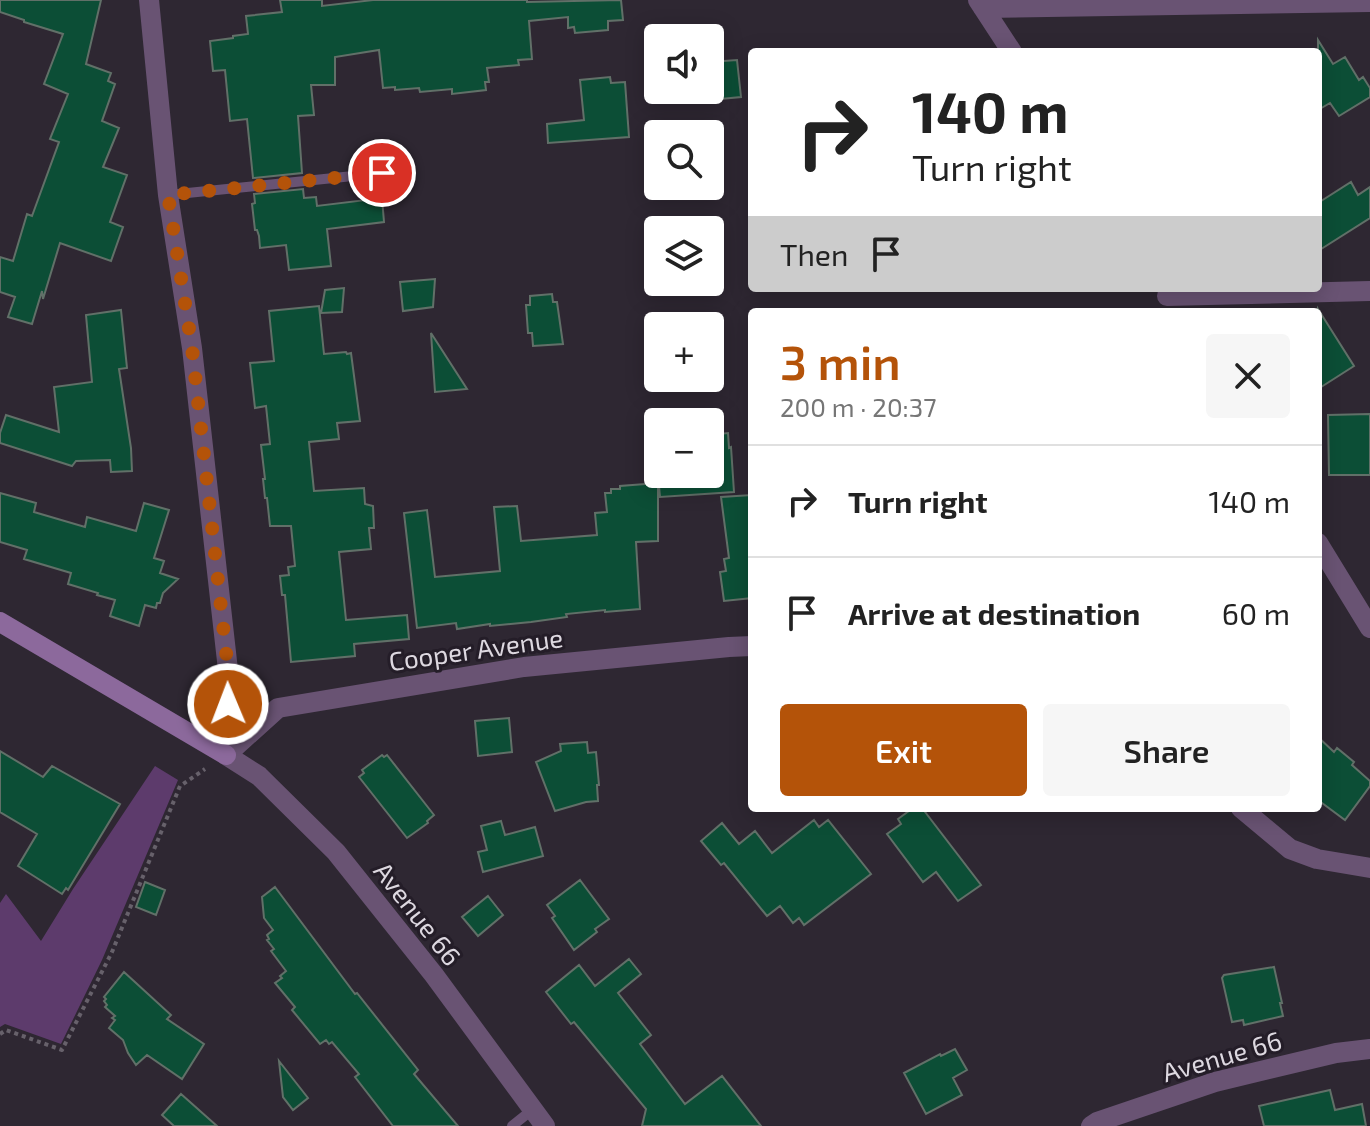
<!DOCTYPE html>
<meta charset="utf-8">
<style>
body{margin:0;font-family:"Exo 2",sans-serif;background:#f6f6f6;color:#222;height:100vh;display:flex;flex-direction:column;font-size:30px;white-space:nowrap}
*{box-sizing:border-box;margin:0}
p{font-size:26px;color:#767676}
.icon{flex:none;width:44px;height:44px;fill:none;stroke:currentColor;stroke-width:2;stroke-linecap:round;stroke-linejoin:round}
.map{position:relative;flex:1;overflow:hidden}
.panel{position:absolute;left:748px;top:308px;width:574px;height:504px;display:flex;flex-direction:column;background:#fff;border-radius:8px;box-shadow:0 4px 20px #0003}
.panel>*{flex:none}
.top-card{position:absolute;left:748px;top:48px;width:574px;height:244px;border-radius:8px;box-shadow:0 4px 20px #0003;background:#fff;color:#222;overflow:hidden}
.tools{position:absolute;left:644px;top:24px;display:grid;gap:16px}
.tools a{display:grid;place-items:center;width:80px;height:80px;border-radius:8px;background:#fff;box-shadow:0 4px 20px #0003;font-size:40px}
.pin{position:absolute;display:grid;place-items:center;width:68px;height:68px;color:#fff;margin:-34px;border:4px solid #fff;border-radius:50%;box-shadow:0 2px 8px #0007}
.me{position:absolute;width:88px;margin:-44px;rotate:359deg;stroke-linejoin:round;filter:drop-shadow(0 0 6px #0008)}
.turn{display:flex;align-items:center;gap:28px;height:168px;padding:0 32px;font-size:36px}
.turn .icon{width:104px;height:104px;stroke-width:2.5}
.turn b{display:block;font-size:56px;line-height:68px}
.then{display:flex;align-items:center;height:76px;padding:0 32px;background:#0003;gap:16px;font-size:30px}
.round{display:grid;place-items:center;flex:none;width:84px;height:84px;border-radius:8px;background:#f6f6f6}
.headline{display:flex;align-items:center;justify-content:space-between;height:136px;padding:0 32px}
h1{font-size:48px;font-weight:600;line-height:60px;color:#b45309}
.button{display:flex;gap:16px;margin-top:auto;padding:16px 32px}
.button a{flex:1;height:92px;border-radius:8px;background:#b45309;color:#fff;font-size:32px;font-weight:600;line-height:92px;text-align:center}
.button a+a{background:#f6f6f6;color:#222}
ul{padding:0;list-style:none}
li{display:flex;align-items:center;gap:24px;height:112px;padding:0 32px;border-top:2px solid #e0e0e0}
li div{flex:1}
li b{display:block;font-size:30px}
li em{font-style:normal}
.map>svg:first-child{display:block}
.green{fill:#5d3b6c}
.building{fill:#0c4e36;stroke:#617068;stroke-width:2}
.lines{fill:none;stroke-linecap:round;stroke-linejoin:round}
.path{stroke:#67616b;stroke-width:4;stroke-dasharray:4 4;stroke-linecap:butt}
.lane{stroke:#695373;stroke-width:10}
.street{stroke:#695373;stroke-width:20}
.secondary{stroke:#8c699c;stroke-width:20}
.route{stroke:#b45309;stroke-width:14;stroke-dasharray:0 25.2}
.labels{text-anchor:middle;stroke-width:6;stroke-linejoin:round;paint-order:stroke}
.street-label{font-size:26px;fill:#ddd8e0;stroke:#241d28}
</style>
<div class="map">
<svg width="1370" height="1126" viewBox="0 0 1370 1126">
<rect width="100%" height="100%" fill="#2e2732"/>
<path class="green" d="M155 766 178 780 102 960 61 1044 5 1024 0 1027V903L6 894 41 941 73 889Z"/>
<path class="building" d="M0 0H101L86 64 111 73 108 81 115 84 102 121 119 128 103 167 127 175 110 222 123 227 111 261 60 243 43 299 42 291 32 324 8 317 15 297 0 292V257L13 261 27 214 32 216 59 142 50 139 68 94 44 84 63 34 24 22V20L0 12Z
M280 0H322V6L373 0H527V2L621 0 623 20 608 21V30L575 33 574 27 568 28V17L529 21 532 59 518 60 519 65 487 68 489 82H485L486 90 452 94V89L420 92 419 88 395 90V87L383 88 379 50 335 57V85H311L314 115 298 116 302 173 253 178 247 119 230 121 225 70 213 71 210 41 233 38V36L248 34 246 16 282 12Z
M1318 40 1333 64 1345 57 1359 80 1363 77 1370 88V97L1339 116 1330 103 1318 110Z
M737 60 741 97 710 100V62Z
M610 77 611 83 625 82 629 137 548 143 547 124 584 120 580 80Z
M1351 182 1358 195 1370 187V218L1318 251V203Z
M303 189 304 198 316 197 317 206 382 198 384 222 327 229 331 266 289 270 286 245 260 248 259 236 257 230H255L252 204 255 203 254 194Z
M435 279 433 307 403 311 400 282Z
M344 288 342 312 321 313 325 290Z
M552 294 553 302H557L563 344 533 346 532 333H528L526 305H530V296Z
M319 306 324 354 346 352 347 354 351 353 360 421 337 423 339 439 309 442 314 491 364 488 365 504 373 506 374 528H369L371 549 339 552 346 620 407 615 409 639 354 644 355 656 291 662 285 595H282L280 576 289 575 288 567 295 566 291 526H270L267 498H265L263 479H265L261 445 270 444 266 406 255 408 250 363 274 361 269 311Z
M1318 309 1354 366 1318 389Z
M121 310 127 368 119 369 131 448 132 471 111 472 110 460 76 461 72 466 0 443V433L6 415 59 432 54 387 92 382 86 315Z
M431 333 467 389 435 392Z
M1370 414V475H1329L1328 415Z
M728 433 729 448 731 447 734 492 660 497 658 474H710V435Z
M658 483V541L636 542 640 609 605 612V610L566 614 567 617 531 622 490 626V624L457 629 456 623 417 628 404 513 427 510 435 577 500 571 494 507 517 506 521 541 597 535 595 513 607 512 605 493H611V489H620V486Z
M0 493 36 503 34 512 85 527 87 517 136 531 144 503 169 510 154 558 164 561 160 573 178 579 163 593 160 603H157L156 608 145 605 139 626 110 616 115 600 97 595 98 593 68 584 71 573 24 559 27 550 0 542Z
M752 495V598L724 601 720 572 726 571 724 559 729 558 721 497Z
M509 718 512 752 478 756 475 721Z
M1318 737 1334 752 1337 748 1354 762 1352 765 1370 781V786L1345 820 1318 800Z
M587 742 588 753 596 752 599 785H597L598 801 586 802 555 811 536 762 561 751 560 744Z
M0 751 43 777 52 766 120 804 68 890 66 888 62 894 18 866 37 834 0 812Z
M382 755 384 757 387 755 434 815 427 821 428 823 407 838 359 777 364 773 362 770Z
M913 808H922L981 885 958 901 936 872 923 882 887 834 901 824 898 819Z
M814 820 819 827 828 820 871 874 804 925 799 918 793 923 780 906 767 916 724 863 721 865 701 841 722 823 739 844 755 831 772 853Z
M501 821 505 835 535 827 543 856 483 872 478 852 487 850 481 826Z
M580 880 609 919 595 929 597 932 574 950 552 918 555 916 547 905Z
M145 882 165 890 156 915 136 907Z
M275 887 355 994 357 993 418 1070 414 1074 458 1126H393L355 1077 359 1074 332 1042 329 1044 326 1040 320 1044 292 1010 295 1007 275 983 282 978 280 976 286 971 271 951 274 949 267 940 269 939 267 935 273 930 264 918 262 897Z
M488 896 503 915 478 936 462 917Z
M629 959 641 974 618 993 651 1035 640 1044 685 1104 722 1076 761 1126H642L646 1109 574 1022 571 1024 546 992 579 965 595 986Z
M1274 967 1282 1003H1280L1283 1016 1244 1025 1243 1020 1232 1022 1222 978 1224 975Z
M124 972 171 1015 167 1019 204 1044 182 1079 147 1055 136 1065 128 1053 123 1040 109 1028 115 1020 112 1018 115 1016 105 1007 107 1005 104 1001 106 999 104 997Z
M955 1049 967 1070 953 1078 962 1095 926 1114 904 1073 940 1054 941 1056Z
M279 1061 308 1098 293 1110 283 1097Z
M1330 1090 1335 1110 1362 1104 1366 1126H1264L1259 1106Z
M181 1094 217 1126H174L162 1115Z"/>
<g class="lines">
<path class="path" d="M0 1034 6 1030 62 1050 112 952 180 786 205 769"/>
<path class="lane" d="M168 195 382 173
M512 1126 532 1110"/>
<path class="street" d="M149 0 168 195 192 348 229 679 226 755
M978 0 1012 52
M983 8 1370 2
M1167 296 1370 291
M1318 543 1370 628
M226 755 278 708 524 667 729 647 752 646
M226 755 259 776 336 852 434 975 545 1126
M1241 808 1290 849 1317 859 1370 868
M1091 1126 1097 1122 1215 1082 1336 1053 1370 1049"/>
<path class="secondary" d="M0 622 226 755"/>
</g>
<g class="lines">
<path class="route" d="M228 704 229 679 192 348 168 195 382 173"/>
</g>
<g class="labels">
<g class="street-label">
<text transform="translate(476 650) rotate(-8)" y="9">Cooper Avenue</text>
<text transform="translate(417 914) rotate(52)" y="9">Avenue 66</text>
<text transform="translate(1222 1057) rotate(-16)" y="9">Avenue 66</text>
</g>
</g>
</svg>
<div class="tools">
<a><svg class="icon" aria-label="sound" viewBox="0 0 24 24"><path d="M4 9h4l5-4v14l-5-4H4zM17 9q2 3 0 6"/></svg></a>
<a><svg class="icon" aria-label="search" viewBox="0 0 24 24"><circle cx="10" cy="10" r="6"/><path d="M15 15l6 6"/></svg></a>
<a><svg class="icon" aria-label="layers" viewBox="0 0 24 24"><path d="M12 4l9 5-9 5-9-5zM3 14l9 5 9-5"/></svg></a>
<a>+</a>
<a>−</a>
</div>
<div class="pin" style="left:382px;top:173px;background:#d93025"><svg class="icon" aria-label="arrive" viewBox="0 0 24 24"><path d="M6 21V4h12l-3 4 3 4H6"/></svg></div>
<svg class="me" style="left:228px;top:704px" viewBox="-20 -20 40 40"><circle r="17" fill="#b45309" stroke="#fff" stroke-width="3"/><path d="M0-11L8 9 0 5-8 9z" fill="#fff"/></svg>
<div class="top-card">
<div class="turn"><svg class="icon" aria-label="right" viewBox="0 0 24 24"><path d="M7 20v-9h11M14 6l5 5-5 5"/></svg><div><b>140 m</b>Turn right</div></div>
<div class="then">Then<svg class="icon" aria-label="arrive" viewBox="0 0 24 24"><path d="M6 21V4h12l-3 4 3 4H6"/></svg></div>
</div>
<section class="panel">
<div class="headline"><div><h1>3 min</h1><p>200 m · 20:37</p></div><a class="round"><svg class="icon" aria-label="close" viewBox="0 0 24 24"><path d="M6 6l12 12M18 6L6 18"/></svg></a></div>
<ul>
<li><svg class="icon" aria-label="right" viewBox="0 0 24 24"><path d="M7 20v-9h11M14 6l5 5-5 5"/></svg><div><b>Turn right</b></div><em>140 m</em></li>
<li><svg class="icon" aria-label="arrive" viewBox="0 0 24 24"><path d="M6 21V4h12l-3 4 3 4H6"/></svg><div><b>Arrive at destination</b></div><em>60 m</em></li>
</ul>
<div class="button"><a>Exit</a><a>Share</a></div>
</section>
</div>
